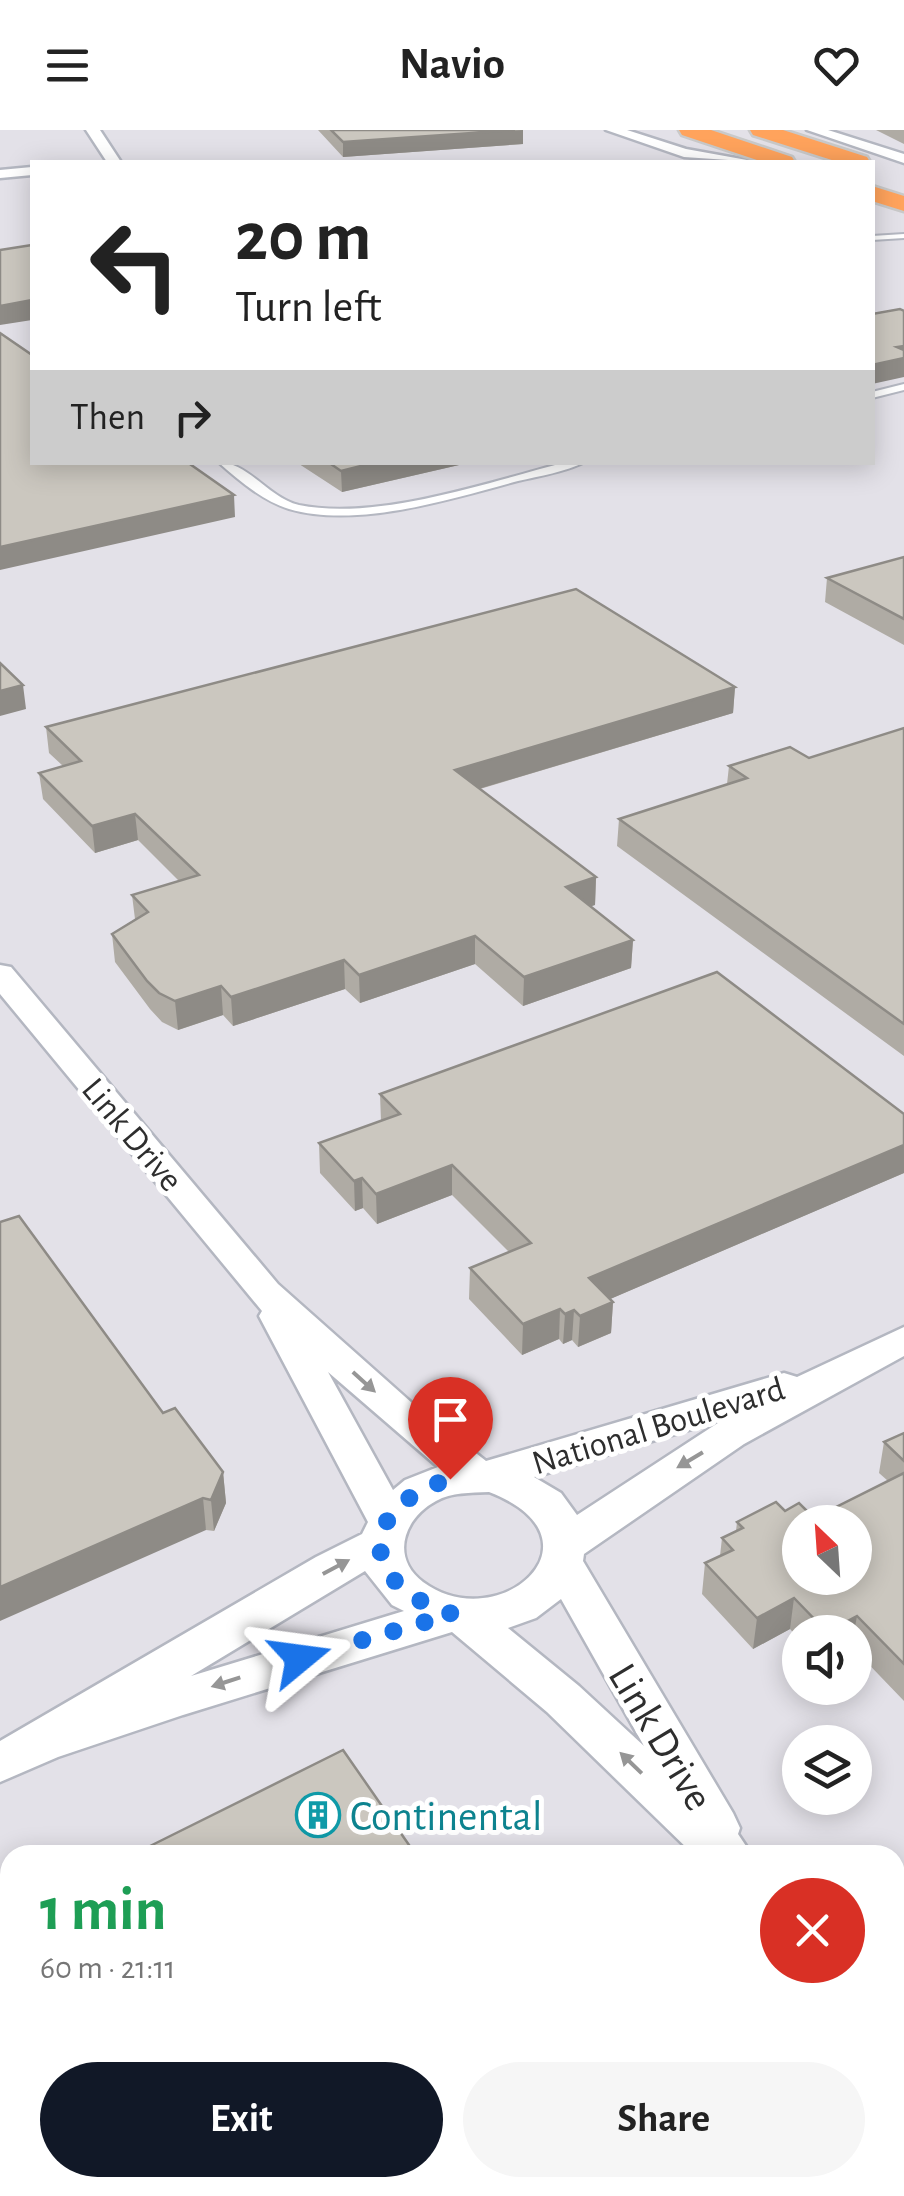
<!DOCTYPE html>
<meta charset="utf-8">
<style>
body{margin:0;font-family:"Alegreya Sans",sans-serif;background:#f6f6f6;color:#222;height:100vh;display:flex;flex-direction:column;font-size:38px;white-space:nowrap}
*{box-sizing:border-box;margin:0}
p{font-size:32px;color:#767676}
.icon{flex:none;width:55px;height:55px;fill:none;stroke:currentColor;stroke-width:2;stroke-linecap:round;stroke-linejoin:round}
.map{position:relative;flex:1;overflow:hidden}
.side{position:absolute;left:0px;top:1715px;width:905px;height:352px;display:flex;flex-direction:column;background:#fff;border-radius:30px 30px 0 0;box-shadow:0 5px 25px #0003}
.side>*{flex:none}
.hud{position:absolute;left:30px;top:30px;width:845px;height:305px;border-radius:0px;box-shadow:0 5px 25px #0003;background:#fff;color:#222;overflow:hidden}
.needle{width:65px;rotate:335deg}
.tools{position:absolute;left:782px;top:1375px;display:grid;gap:20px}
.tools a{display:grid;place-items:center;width:90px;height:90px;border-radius:50%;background:#fff;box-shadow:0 5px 25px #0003;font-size:50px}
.pin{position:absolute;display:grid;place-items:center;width:85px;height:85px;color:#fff;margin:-102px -42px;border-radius:50% 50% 50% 0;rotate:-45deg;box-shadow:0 0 10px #0007}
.pin .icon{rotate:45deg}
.me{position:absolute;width:110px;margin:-55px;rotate:74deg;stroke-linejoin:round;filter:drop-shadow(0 0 8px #0008)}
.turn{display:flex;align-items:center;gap:35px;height:210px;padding:0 40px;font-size:45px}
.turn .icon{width:130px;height:130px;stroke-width:2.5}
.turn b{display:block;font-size:70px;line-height:85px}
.then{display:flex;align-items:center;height:95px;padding:0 40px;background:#0003;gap:20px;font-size:38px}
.round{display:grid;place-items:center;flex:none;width:105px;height:105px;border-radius:52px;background:#f6f6f6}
.headline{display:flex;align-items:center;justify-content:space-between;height:170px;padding:0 40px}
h1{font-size:60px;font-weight:700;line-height:75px;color:#1e9e55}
.cta{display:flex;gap:20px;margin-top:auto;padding:20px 40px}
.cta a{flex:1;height:115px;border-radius:60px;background:#111827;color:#fff;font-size:40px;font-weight:700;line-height:115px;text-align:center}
.cta a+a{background:#f6f6f6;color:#222}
header{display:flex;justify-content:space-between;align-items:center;height:130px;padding:0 40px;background:#fff;font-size:45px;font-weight:700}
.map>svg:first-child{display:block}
.industrial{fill:#e3e1e8;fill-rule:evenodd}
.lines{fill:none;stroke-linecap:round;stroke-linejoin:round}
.lane-casing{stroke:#b4b7c1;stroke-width:4}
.street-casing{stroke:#b4b7c1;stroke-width:5}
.highway-casing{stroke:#c9c9c9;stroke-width:5}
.lane{fill:#fff;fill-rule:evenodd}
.street{fill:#fff;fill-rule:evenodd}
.highway{fill:#ffa35c;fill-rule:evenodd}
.wall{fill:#afaba4}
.shaded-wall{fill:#8e8b86}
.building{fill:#cbc7bf;stroke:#8e8b86;stroke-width:2.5;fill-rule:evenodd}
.oneway{fill:#969696}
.route{stroke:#1a73e8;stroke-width:18;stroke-dasharray:0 32.4}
.labels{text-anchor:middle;stroke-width:10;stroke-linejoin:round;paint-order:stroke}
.street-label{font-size:35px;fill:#2e2e2e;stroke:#fff}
.near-street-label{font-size:42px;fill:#2e2e2e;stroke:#fff}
.near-culture-label{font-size:42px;fill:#0d838f;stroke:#fff;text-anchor:start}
</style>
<header><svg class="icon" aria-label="menu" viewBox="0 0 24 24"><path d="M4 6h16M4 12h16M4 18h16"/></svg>Navio<svg class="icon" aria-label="heart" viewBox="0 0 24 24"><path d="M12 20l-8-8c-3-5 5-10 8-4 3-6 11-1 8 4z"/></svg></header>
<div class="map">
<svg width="904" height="2066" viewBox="0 0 904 2066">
<rect width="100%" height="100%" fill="#efe9e1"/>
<path class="industrial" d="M0 0H904V2066H0ZM32 32H872V332H32ZM800 1392H855V1448H800ZM800 1502H855V1558H800ZM800 1612H855V1668H800ZM10 1725H895V2058H10Z"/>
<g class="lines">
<defs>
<path id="lane" d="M904 104V108L872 110V106Z
M904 254V260L872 268V262Z
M218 332C248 332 269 368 299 375 377 391 489 352 566 332H585C565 342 540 346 518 351 451 369 357 399 289 379 263 371 238 350 218 332Z"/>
<path id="street" d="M86 0H100L121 32H107Z
M606 0H627L686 19 758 32 684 27Z
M807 0H828L904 24V33Z
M32 37V45L0 48V40Z
M0 835 11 837 278 1154 412 1273 486 1331 784 1243 797 1247 904 1197V1226L744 1314 584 1424 583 1431 733 1683 740 1698 738 1704 752 1725H694L547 1582 452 1502 183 1585 58 1627 0 1652V1611L316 1427 362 1404 368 1392 259 1186 262 1181 0 864ZM328 1242 438 1337 405 1350 393 1360ZM724 1289 577 1385 561 1363 534 1347ZM489 1362C611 1409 499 1508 423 1452 390 1427 404 1388 436 1371 452 1362 470 1363 489 1362ZM365 1441 392 1475 404 1481 191 1546ZM561 1469 644 1616 579 1556 508 1498 536 1488Z
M895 1901 904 1905V1961L895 1958Z"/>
<path id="highway" d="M679 0H711L792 27 795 32H763L682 5Z
M750 0H783L867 27 870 32H838L753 5Z
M872 56 904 66V81L872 71Z"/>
</defs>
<use href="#lane" class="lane-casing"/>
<use href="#street" class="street-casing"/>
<use href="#highway" class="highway-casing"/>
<use href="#lane" class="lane"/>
<use href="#street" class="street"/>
<use href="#highway" class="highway"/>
</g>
<path class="wall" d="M318 0H523V14L343 27Z
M876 0H904V14Z
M296 332H472L342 362Z
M904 427V515L825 472 827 448Z
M735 557 733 583 480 659 596 747 595 775 590 776 633 810 631 838 523 876 475 834 360 873 345 859 233 896 223 885 178 900 162 892 150 879 115 832 112 804 135 789 132 765 179 751 138 710 95 723 43 669 39 643 63 636 49 623 46 597Z
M904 598V926L617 716 619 689 727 654 729 636 809 628Z
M380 964 904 984V1043L610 1169 613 1172 611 1203 578 1217 572 1210 563 1214 559 1209 522 1225 469 1169 470 1138 509 1122 452 1065 377 1094 363 1078 355 1081 320 1043 319 1013 381 991Z
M163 1283 223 1342 226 1373 214 1401 206 1400Z
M904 1303V1571L855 1520V1502H800V1510L790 1499 753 1519 702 1464 705 1433 720 1426 722 1408 736 1401 737 1392 785 1381 814 1388 888 1351 879 1343 884 1312Z"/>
<path class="shaded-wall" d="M523 0V14L343 27V12Z
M32 170V190L0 195V176Z
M904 216V247L872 254V235L897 217Z
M377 332H472L342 362 341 341Z
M234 365 235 387 0 440V417Z
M23 555 26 579 0 586V561Z
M735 557 733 583 455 666V640Z
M135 684 138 710 95 723 92 696Z
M596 747 595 775 565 785 566 757Z
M475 806V834L360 873 359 845Z
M633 810 631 838 523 876 524 847Z
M344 830 345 859 233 896 231 867Z
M221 856 223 885 178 900 175 871Z
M904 1015V1043L587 1179 589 1148Z
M452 1035V1065L377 1094 376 1064Z
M362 1048 363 1078 355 1081 354 1051Z
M613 1172 611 1203 578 1217 580 1186Z
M560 1179 559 1209 522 1225 523 1194Z
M574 1180 572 1210 563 1214 565 1184Z
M223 1342 226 1373 214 1401 211 1370Z
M203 1368 206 1400 0 1491V1457Z
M794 1468 790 1499 753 1519 757 1488Z
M857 1486 854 1502H827Z
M541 2058H579L566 2066H528Z"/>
<path class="building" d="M331 0H515L343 12Z
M32 115V170L0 176V120Z
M900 179 904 181V216L897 217 904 220V228L872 235V184Z
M0 203 32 225V332H187L234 365 0 417Z
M328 332H377L341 341Z
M904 427V489L827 448Z
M576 459 735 557 455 640 596 747 566 757 633 810 524 847 475 806 359 845 344 830 231 867 221 856 175 871 159 863 147 851 112 804 148 782 132 765 199 745 135 684 92 696 39 643 81 631 46 597Z
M0 533 23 555 0 561Z
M904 598V894L619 689 747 648 729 636 790 617 809 628Z
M717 842 904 984V1015L589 1148 613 1172 580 1186 574 1180 565 1184 560 1179 523 1194 470 1138 531 1113 452 1035 376 1064 362 1048 354 1051 319 1013 400 984 380 964Z
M19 1086 163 1283 175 1278 223 1342 211 1370 203 1368 0 1457V1092Z
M904 1303V1331L884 1312Z
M904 1343V1534L857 1486 827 1502 794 1468 757 1488 705 1433 733 1420 722 1408 743 1398 737 1392 776 1372 785 1381 799 1373 814 1388ZM800 1392H855V1448H800Z
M343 1620 416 1725H132Z
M10 1786V2058H541L528 2066H0V1791Z"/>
<defs><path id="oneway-solid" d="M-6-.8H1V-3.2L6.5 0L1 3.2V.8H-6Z" transform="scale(2.5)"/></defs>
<g class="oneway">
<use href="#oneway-solid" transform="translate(364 1252) rotate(42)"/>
<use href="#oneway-solid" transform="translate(690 1330) rotate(149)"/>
<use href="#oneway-solid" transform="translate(336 1437) rotate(-28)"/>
<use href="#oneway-solid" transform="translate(226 1552) rotate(162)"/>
<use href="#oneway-solid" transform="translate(631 1633) rotate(-136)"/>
</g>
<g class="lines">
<path class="route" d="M300 1528 453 1484C360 1457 353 1379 450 1349"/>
</g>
<defs>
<symbol id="building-ring" viewBox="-11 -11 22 22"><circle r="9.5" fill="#fff" stroke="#0f9aa8" stroke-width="1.5"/><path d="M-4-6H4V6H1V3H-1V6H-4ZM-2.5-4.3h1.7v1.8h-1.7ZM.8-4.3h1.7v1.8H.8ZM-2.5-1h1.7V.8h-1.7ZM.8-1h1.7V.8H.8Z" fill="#0f9aa8"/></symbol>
</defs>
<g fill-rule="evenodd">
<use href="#building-ring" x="293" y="1660" width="50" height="50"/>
</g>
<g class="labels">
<g class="street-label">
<text transform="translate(133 1004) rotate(50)" y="12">Link Drive</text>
<text transform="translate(658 1295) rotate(-17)" y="12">National Boulevard</text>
</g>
<g class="near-street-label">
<text transform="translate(662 1606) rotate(59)" y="15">Link Drive</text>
</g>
<g class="near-culture-label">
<text x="350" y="1700">Continental</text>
</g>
</g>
</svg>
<div class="tools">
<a><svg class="needle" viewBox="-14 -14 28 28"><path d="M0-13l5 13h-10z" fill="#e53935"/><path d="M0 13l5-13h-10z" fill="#767676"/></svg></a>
<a><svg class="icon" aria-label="sound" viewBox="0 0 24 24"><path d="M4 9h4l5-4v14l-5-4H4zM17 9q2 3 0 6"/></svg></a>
<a><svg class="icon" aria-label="layers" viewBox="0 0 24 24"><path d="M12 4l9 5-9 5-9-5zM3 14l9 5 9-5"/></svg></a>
</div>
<div class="pin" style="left:450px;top:1349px;background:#d93025"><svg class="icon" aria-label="arrive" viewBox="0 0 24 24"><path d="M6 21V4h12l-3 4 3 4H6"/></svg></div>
<svg class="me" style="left:300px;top:1528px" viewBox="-20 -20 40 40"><path d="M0-17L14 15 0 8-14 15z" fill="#1a73e8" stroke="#fff" stroke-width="4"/></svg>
<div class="hud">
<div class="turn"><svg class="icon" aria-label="left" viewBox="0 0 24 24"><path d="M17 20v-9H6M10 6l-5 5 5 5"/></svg><div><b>20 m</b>Turn left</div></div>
<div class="then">Then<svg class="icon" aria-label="right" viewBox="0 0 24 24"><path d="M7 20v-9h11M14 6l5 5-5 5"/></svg></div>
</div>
<section class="side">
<div class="headline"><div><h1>1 min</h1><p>60 m · 21:11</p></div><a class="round" style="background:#d93025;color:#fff"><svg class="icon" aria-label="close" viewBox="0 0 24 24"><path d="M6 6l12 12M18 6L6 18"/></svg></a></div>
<div class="cta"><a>Exit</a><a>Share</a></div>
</section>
</div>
